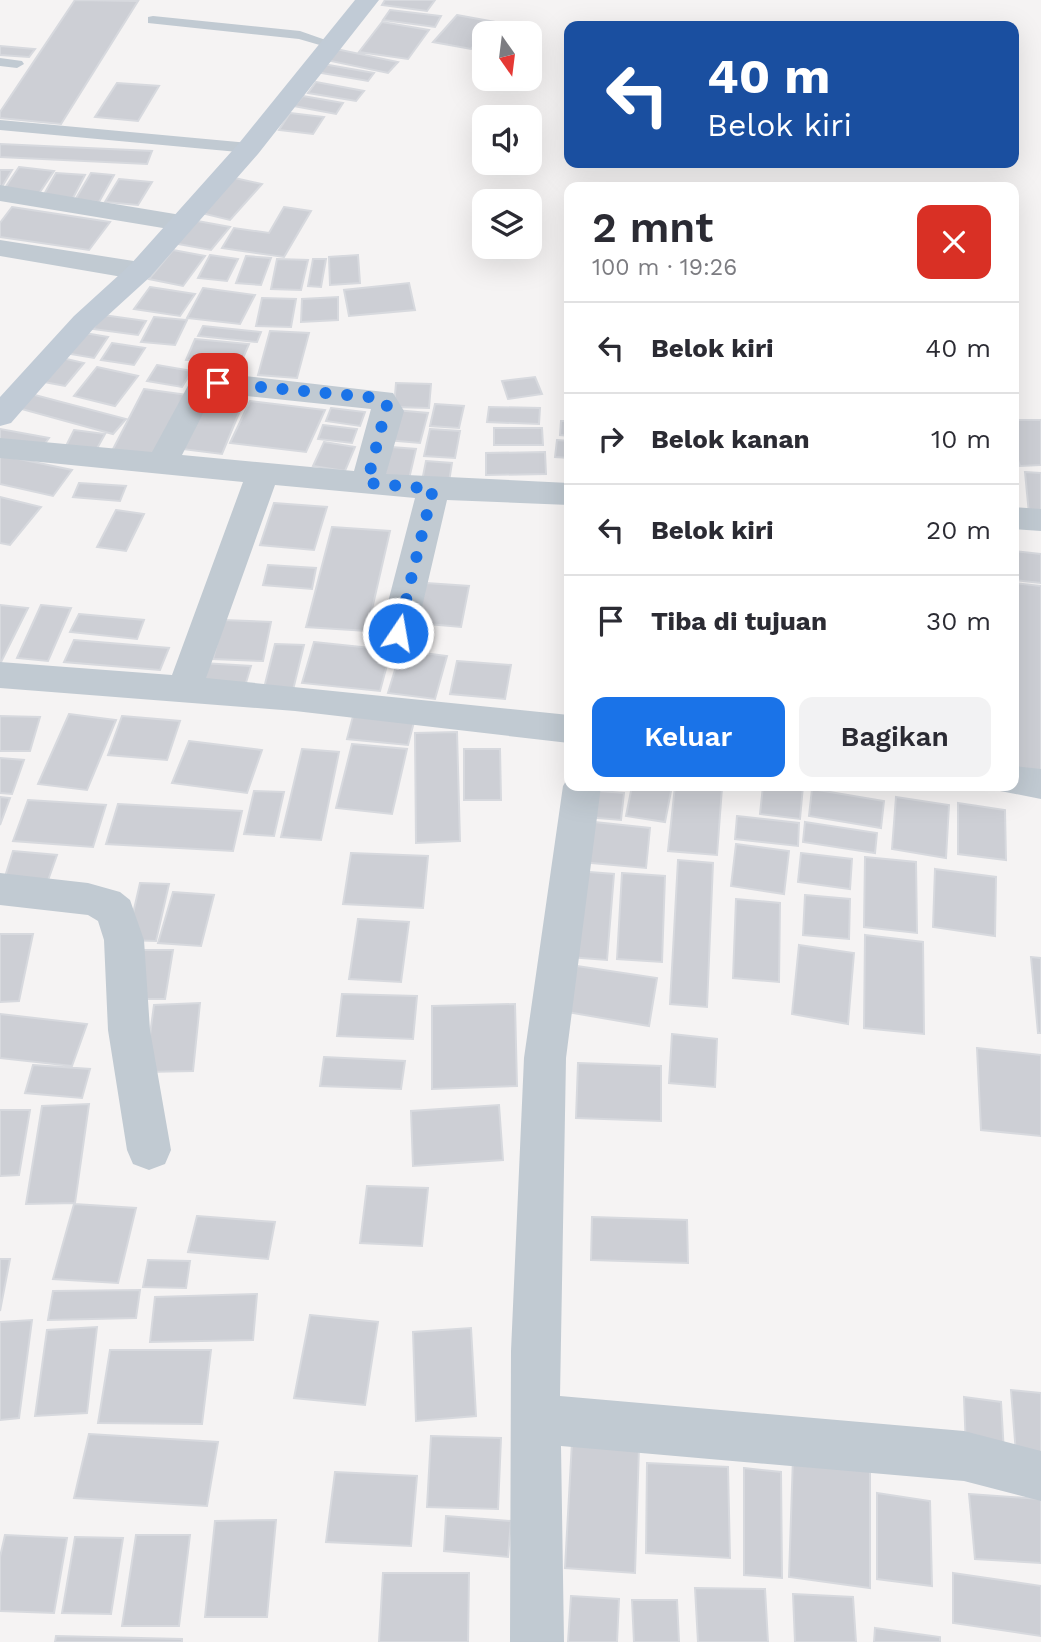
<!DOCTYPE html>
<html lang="id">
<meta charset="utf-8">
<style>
body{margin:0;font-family:"Work Sans",sans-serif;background:#f2f2f3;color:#2b2b33;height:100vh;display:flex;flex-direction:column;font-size:26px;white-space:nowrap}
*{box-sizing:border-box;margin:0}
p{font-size:23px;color:#7c7c81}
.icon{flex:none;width:38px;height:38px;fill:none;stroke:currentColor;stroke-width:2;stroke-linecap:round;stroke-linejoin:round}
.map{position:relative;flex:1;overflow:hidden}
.drawer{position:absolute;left:564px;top:182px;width:455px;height:609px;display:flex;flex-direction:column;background:#fff;border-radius:14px;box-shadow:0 7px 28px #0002}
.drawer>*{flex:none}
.top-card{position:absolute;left:564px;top:21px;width:455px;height:147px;border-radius:14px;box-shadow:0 7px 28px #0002;background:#1a4fa0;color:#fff;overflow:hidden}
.needle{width:46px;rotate:166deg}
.buttons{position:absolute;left:472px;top:21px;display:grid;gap:14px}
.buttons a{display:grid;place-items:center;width:70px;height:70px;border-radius:14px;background:#fff;box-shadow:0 7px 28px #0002;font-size:35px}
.pin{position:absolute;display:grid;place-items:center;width:60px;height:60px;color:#fff;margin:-30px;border-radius:14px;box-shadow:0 4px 10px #0006}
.me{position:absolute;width:77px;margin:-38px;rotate:12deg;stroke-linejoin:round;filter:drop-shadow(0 0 5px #0008)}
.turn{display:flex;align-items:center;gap:24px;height:147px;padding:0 28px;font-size:32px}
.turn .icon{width:91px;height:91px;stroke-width:2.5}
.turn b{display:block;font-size:49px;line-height:60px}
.round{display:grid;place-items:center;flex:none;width:74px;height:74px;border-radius:14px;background:#f2f2f3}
.head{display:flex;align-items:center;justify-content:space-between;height:119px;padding:0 28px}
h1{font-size:42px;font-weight:600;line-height:52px}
.action{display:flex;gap:14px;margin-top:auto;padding:14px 28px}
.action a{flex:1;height:80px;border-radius:14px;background:#1a73e8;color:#fff;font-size:28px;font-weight:600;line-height:80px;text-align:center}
.action a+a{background:#f2f2f3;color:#2b2b33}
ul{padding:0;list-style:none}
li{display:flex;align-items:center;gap:21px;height:91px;padding:0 28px;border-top:2px solid #e1e1e2}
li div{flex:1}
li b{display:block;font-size:26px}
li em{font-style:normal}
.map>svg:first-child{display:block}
.building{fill:#cdcfd5;stroke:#d7d9de;stroke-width:2}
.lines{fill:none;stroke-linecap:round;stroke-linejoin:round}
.lane{fill:#c1cad2;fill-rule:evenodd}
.street{fill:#c1cad2;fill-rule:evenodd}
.secondary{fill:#c1cbd6;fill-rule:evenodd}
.route{stroke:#1a73e8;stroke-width:12;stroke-dasharray:0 21.6}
</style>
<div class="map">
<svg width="1041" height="1642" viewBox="0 0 1041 1642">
<rect width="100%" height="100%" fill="#f5f3f3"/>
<path class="building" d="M75 0 138 1 61 124 0 118V112Z
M385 0H435L427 11 382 5Z
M390 10 441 16 435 27 383 20Z
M457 15 495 22 471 49 433 42Z
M382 22 429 30 408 59 359 52Z
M0 46 35 49 29 57 0 55Z
M336 49 398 62 388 73 326 60Z
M323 64 374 73 368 81 316 72Z
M316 82 364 91 356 101 308 93Z
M117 83 159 86 138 121 95 117Z
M303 96 343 103 336 114 294 106Z
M290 113 324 117 313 134 279 130Z
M0 144 152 151 147 164 0 157Z
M19 167 54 171 38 195 3 191Z
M0 170H12L0 190Z
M56 173 85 175 73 198 43 196Z
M91 173 114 175 99 202 75 200Z
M230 177 262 184 230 220 197 212Z
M119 179 152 182 138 205 105 202Z
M12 207 110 222 89 250 0 237V223Z
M284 207 311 211 284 257 222 248 234 228 269 233Z
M192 220 230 227 211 250 173 243Z
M173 250 205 256 183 286 149 279Z
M210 255 238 259 227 281 198 278Z
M358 255 360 283 330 285 329 257Z
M246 256 271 258 261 285 236 283Z
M277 259 308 260 301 290 271 289Z
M313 259H326L321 287 308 286Z
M409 283 415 310 349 316 344 290Z
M150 287 195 294 180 316 134 309Z
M203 288 255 295 240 324 187 318Z
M338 297V320L301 322 302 299Z
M262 298 296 299 291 327 256 326Z
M103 315 146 321 138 335 93 329Z
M154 317 187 320 175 345 141 342Z
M203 326 261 332 257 342 198 336Z
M270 331 309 333 297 378 258 375Z
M79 332 108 337 94 358 65 353Z
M195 339 249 344 240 365 186 360Z
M112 343 145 348 134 365 101 360Z
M58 357 84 363 65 386 39 381Z
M157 365 192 371 182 387 147 381Z
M196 366 235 370 230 380 191 376Z
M97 367 138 376 115 406 74 396Z
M535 377 542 394 508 399 502 381Z
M396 383 431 384 429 408 394 407Z
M144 389 188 395 155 461 110 455Z
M31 394 126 419 113 434 18 408Z
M206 397 244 401 222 454 182 449Z
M250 401 325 410 306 452 230 443Z
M435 404 464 406 459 428 430 426Z
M489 407 540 408 539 424 487 422Z
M331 408 365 412 360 426 326 421Z
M395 410 428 413 420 443 387 440Z
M1013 420H1041V465L1020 466 1013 445Z
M561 421H569V436L560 435Z
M323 425 357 429 352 443 318 439Z
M494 428H542L543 445H494Z
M0 429 49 438 41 449 0 441Z
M430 429 460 431 455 458 424 456Z
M74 430 105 434 94 454 64 450Z
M557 440 569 441V458L555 457Z
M324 442 355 447 345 471 313 466Z
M391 447 416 449 409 479 384 477Z
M545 452 546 474 486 475V453Z
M0 455 72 470 53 496 0 484Z
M426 461 452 463 448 488 421 486Z
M1025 472 1041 473V515L1029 514Z
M79 483 126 486 120 501 73 497Z
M0 497 41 507 10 545 0 543Z
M274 503 327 507 314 550 260 545Z
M116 510 144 514 126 551 97 547Z
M332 527 390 531 367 631 306 627Z
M1013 551 1041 554V583L1013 580Z
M268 565 316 568 312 589 263 585Z
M426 583 469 586 461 627 417 623Z
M1013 583 1041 586V780L1013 777Z
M0 605 28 608 1 662H0Z
M41 605 71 608 48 661 17 658Z
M79 614 144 620 137 639 70 632Z
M223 620 271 622 263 661 213 659Z
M74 640 169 648 160 670 64 662Z
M314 642 391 650 380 691 302 683Z
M275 644 304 645 293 690 264 688Z
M401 650 447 656 435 699 388 693Z
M457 661 511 665 505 699 450 694Z
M202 663 251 666 245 686 196 682Z
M69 714 116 720 87 790 38 784Z
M0 716 40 717 30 751H0Z
M122 716 180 721 167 760 108 755Z
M353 716 414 722 408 745 347 739Z
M457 732 460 841 416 843 415 733Z
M189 741 262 750 247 793 172 783Z
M352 744 407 749 392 814 336 808Z
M302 749 339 752 321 840 281 837Z
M464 749H500L501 800H464Z
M0 758 24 760 12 794 0 793Z
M632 786H672L665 822 626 816Z
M675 786 722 788 717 855 668 851Z
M763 786H803L800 819 760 814Z
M812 789 884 801 881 828 809 816Z
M588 790 624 793 621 820 586 817Z
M254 791 284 792 274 836 244 834Z
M0 797 10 798 0 825Z
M896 797 949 805 946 858 892 849Z
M28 800 106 805 93 847 13 841Z
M958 803 1005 810 1006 860 958 854Z
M118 804 242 811 233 851 106 844Z
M737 816 799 823 798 846 735 839Z
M585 821 650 828 646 868 581 862Z
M805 822 877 833 875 853 803 842Z
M736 844 789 851 784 894 731 886Z
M13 851 57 855 46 886 3 883Z
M351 853 428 856 423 908 343 904Z
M801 853 852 859 850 889 798 882Z
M865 857 916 862 917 933 864 927Z
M678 860 713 863 707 1007 670 1004Z
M935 869 996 877 995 936 933 927Z
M577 871 614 874 607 960 569 957Z
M622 873 665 876 662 962 617 959Z
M140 883 169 884 156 941 127 940Z
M173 892 214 895 201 946 158 943Z
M805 895 850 899 849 939 803 935Z
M736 899 780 903 779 982 733 978Z
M358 919 409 922 401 982 349 979Z
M0 934H33L19 1001 0 1002Z
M865 935 923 942 924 1034 864 1028Z
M799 945 854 953 848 1024 792 1014Z
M140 950H173L165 999H131Z
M1031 957 1041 958V1033H1038Z
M577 966 657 978 649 1026 567 1012Z
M342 994 417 996 413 1039 337 1036Z
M200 1003 193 1071 145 1072 154 1005Z
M515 1004 517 1086 432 1089V1006Z
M0 1014 87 1024 72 1066 0 1058Z
M672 1034 717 1039 715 1087 669 1083Z
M977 1048 1041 1055V1136L981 1130Z
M324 1057 405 1061 401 1089 320 1086Z
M578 1063 661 1066V1121L576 1118Z
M33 1065 90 1069 82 1098 25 1093Z
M89 1104 75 1203 26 1204 42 1106Z
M499 1105 503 1160 413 1166 411 1111Z
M0 1110H30L19 1175 0 1176Z
M367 1186 428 1188 422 1246 360 1243Z
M74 1204 136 1208 118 1283 53 1279Z
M197 1216 275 1222 268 1259 188 1252Z
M592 1217 687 1220 688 1263 591 1260Z
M0 1259H10L0 1311Z
M148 1260 190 1261 186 1288 143 1287Z
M140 1290 136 1318 48 1320 53 1291Z
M257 1294 253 1340 150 1342 155 1297Z
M310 1315 378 1322 365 1405 294 1398Z
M32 1320 19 1418 0 1420V1322Z
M97 1327 87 1413 35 1416 47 1330Z
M471 1328 476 1416 416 1421 413 1332Z
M110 1350H211L202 1424 98 1423Z
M1011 1390 1041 1393V1469L1017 1466Z
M964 1397 1001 1402 1004 1453 966 1449Z
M89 1434 218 1442 207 1506 74 1498Z
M431 1436 501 1438 498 1509 427 1507Z
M572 1442 639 1446 635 1573 565 1568Z
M793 1457 870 1467V1588L789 1577Z
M647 1463 728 1467 730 1558 646 1553Z
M744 1468 781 1472 782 1578 744 1575Z
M335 1472 417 1476 411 1546 326 1542Z
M877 1493 930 1501 932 1586 877 1579Z
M969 1494 1041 1499V1563L975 1559Z
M446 1516 511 1521 508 1557 444 1551Z
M276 1520 267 1617H205L215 1521Z
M5 1535 67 1538 54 1613 0 1611V1557Z
M136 1535H190L179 1626H122Z
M75 1537 123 1538 111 1614 62 1613Z
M383 1573H469L468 1642H379Z
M953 1573 1041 1586V1636L953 1623Z
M695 1588 765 1589 768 1642H698Z
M793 1594 853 1597 856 1642H795Z
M571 1596 619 1599 617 1642H568Z
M632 1600H677L679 1642H634Z
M875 1628 940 1637V1642H874Z
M56 1636 182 1639V1642H55Z"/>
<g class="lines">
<path class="lane" d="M153 16 300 31 337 44 330 48 299 39 148 23V17Z
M0 58 22 61 24 64 17 68 0 66Z
M0 120 249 143 257 148 249 153 0 130Z"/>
<path class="street" d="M0 185 181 215 191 217 195 223 191 229 181 231 0 201Z
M0 240 140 262 150 265 154 271 150 277 140 280 0 256Z
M218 373 393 393 404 411 386 474 569 483V505L447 500 416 633 410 642 398 646 386 642 380 633 415 498 275 485 206 678 569 715V743L295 711 0 688V662L172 675 243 482 0 458V438L152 452 190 382 196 377ZM218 393 371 409 354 471 182 455 213 394Z
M1013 507 1041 509V531L1013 529Z
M1013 766 1041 769V799L1000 791 997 786H1013Z
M569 776V786H601L566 1058 560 1396 964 1431 1041 1451V1501L964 1481 561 1446 564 1642H510L511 1351 524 1058 563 786Z
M0 873 88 883 120 892 130 900 144 940 150 1030 171 1150 165 1164 149 1170 133 1164 127 1150 108 1030 104 940 98 921 88 915 0 905Z"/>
<path class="secondary" d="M355 0H379L258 154 150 277 94 328 11 423 0 426V397L74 316 130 265 240 142Z"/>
</g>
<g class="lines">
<path class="route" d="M218 383 368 397 382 400 387 405 367 483 433 489 398 633"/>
</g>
</svg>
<div class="buttons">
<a><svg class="needle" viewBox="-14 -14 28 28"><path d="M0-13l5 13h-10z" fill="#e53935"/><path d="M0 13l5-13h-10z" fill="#7c7c81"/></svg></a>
<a><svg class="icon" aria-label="sound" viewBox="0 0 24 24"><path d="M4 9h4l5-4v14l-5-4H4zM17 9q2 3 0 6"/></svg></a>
<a><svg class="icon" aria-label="layers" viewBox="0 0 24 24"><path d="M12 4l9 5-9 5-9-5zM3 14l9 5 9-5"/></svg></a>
</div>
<div class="pin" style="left:218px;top:383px;background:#d93025"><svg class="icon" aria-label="arrive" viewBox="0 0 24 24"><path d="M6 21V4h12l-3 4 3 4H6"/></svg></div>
<svg class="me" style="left:398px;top:633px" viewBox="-20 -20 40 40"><circle r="17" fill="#1a73e8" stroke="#fff" stroke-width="3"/><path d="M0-11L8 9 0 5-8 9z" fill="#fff"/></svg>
<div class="top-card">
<div class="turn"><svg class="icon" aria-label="left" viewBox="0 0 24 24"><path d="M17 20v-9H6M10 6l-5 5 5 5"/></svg><div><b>40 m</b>Belok kiri</div></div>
</div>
<section class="drawer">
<div class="head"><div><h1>2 mnt</h1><p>100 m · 19:26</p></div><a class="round" style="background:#d93025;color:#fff"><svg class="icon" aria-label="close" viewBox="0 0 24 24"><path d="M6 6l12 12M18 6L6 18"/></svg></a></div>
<ul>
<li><svg class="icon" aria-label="left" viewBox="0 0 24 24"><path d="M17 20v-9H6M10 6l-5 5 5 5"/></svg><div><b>Belok kiri</b></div><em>40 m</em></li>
<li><svg class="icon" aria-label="right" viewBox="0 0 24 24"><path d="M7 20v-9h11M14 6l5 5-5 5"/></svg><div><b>Belok kanan</b></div><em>10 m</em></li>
<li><svg class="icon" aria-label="left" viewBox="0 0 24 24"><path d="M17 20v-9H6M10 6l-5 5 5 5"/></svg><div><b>Belok kiri</b></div><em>20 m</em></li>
<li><svg class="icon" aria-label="arrive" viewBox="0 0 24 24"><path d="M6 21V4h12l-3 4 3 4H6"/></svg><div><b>Tiba di tujuan</b></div><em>30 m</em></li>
</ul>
<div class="action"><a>Keluar</a><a>Bagikan</a></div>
</section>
</div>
